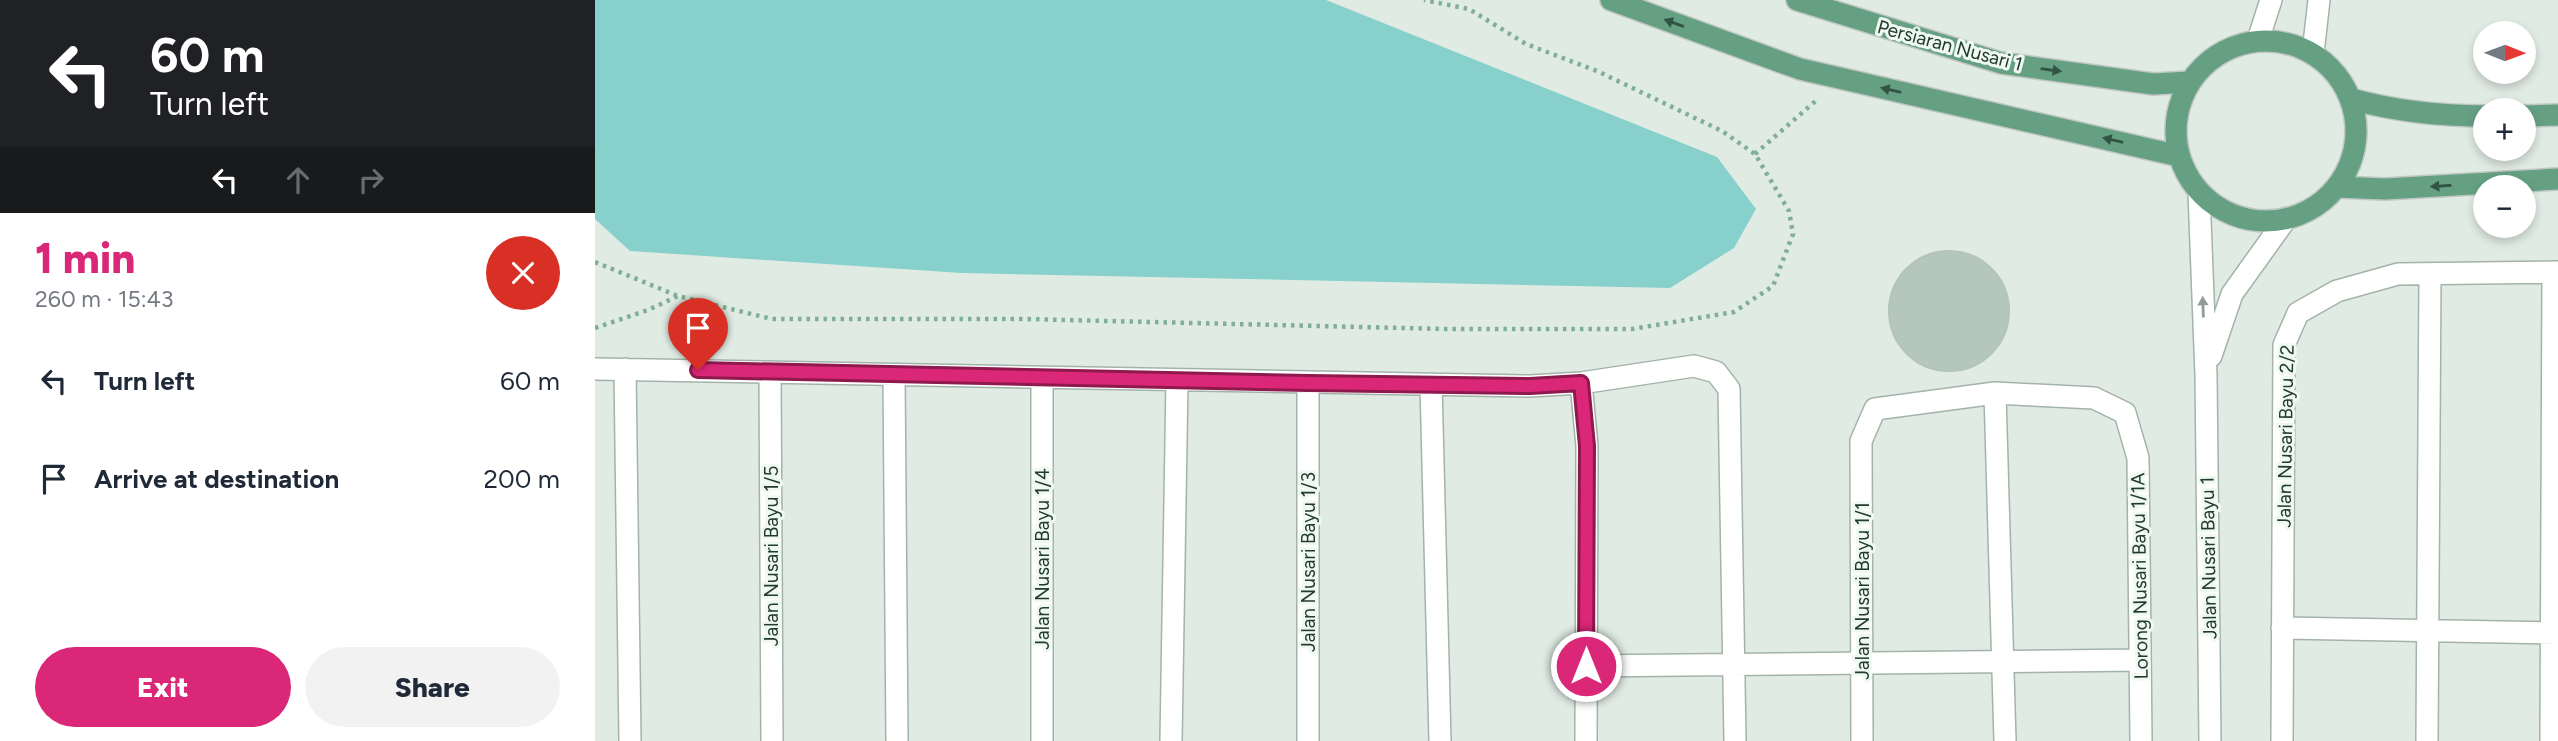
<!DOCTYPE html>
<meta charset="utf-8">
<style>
body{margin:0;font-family:Figtree,sans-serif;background:#f2f2f3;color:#1f2937;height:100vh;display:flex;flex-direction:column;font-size:26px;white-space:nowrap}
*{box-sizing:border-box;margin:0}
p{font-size:23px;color:#747a83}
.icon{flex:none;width:38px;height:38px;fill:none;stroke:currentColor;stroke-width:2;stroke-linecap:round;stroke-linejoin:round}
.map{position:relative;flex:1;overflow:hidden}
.panel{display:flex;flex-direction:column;background:#fff;width:595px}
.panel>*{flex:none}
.top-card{background:#202124;color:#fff;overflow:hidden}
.needle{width:46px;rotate:91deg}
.fabs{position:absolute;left:1878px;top:21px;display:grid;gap:14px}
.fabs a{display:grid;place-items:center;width:63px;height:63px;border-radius:50%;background:#fff;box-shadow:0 4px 10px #0003;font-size:35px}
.pin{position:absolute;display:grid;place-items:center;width:60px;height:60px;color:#fff;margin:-72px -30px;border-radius:50% 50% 50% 0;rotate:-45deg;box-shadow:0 0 7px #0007}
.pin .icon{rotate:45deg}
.me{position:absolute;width:77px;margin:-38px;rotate:0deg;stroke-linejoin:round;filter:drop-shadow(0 0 5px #0008)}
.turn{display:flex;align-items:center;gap:24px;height:147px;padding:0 35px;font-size:32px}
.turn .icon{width:91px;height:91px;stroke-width:2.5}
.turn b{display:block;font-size:49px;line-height:60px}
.lanes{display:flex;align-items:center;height:66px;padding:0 35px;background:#0003;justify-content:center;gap:35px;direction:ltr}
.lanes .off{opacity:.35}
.round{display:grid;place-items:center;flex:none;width:74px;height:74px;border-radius:37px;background:#f2f2f3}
.summary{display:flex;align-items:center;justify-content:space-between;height:119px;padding:0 35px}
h1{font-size:42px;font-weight:800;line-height:52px;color:#db2777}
.cta{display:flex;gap:14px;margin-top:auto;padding:14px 35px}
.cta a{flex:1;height:80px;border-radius:42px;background:#db2777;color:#fff;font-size:28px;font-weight:800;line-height:80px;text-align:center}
.cta a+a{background:#f2f2f3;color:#1f2937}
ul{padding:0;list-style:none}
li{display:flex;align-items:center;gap:21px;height:98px;padding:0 35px}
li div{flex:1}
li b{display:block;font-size:26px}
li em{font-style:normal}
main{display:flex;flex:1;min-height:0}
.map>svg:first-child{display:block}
.water{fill:#88d0cb}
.building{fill:#b5c6bc;stroke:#b3c4b9;stroke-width:2}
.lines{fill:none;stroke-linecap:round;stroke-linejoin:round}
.minor-casing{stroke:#a3b3aa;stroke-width:24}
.major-casing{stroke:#c1c8c4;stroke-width:24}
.path{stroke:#81ae96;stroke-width:4.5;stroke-dasharray:3.5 5;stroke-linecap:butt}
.minor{stroke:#fff;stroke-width:21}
.major{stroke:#65a083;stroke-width:21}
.oneway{fill:#325443}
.oneway2{fill:#909d96}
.route-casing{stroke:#8e194d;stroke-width:18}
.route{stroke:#db2777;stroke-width:12}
.labels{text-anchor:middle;stroke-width:6;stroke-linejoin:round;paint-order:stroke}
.street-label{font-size:19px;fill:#213b2e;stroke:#f0f8f2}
</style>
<main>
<section class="panel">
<div class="top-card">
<div class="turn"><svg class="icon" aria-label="left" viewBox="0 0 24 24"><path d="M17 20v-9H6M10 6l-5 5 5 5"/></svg><div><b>60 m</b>Turn left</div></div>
<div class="lanes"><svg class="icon" aria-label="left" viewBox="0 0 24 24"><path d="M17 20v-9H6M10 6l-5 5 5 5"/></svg><svg class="icon off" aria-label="ahead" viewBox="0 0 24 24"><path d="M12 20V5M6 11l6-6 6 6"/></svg><svg class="icon off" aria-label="right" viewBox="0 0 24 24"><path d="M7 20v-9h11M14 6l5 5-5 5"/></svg></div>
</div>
<div class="summary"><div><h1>1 min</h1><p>260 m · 15:43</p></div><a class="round" style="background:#d93025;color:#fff"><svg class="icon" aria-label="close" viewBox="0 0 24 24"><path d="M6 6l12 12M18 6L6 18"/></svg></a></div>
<ul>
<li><svg class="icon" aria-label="left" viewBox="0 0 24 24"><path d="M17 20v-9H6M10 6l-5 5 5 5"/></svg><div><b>Turn left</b></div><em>60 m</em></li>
<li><svg class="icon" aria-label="arrive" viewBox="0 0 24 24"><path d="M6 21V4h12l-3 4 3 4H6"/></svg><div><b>Arrive at destination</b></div><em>200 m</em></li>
</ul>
<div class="cta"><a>Exit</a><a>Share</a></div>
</section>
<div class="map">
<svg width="1963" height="741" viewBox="0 0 1963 741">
<rect width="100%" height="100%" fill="#e0ebe4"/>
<path class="water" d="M0 0H731L1122 157 1161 209 1139 248 1075 288 367 273 35 251 0 219Z"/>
<path class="building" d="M1294 311a60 60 0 1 1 120 0a60 60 0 1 1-120 0Z"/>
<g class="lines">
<defs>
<path id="minor" d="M1663 40 1676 0
M1718 53 1724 0
M1604 193 1611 375 1615 741
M1616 356 1637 294 1690 220
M0 369 935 386 986 383 1099 366 1121 372 1134 389 1140 741
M30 369 35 741
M175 372 177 741
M299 375 302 741
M986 383 992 446 991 741
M836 384 845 741
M1400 393 1410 741
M1687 628 1963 633
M991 666 1544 660
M447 741V378
M576 741 582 381
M713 741V383
M1267 741 1266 441 1280 409 1400 393 1499 398 1530 413 1543 458 1546 741
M1687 741 1689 345 1703 313 1742 291 1803 274 1963 272
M1832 741 1835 274
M1956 741 1958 273"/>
<path id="major" d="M1016 0 1205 69 1584 156
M1202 0 1406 63 1558 84 1595 82
M1581 131a90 90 0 1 1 180 0a90 90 0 1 1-180 0Z
M1756 99C1800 111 1844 116 1890 116
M1928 116 1963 115
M1742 187 1790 189 1963 179"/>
</defs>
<use href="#minor" class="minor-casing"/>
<use href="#major" class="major-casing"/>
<path class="path" d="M1160 154 1224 98
M0 262 83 296 177 319H429L850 329H1037L1139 312 1178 286 1198 234 1194 211 1160 154 1127 131 1002 71 931 44 874 9 829 0
M0 328 53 310 83 296"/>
<use href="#minor" class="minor"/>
<use href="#major" class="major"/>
</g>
<defs><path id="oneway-solid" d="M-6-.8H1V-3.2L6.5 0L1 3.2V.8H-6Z" transform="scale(1.75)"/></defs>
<g class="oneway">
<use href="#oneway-solid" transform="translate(1079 23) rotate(-160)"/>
<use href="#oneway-solid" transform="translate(1456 70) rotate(8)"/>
<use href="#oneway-solid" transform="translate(1296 90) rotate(-167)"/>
<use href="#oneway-solid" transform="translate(1518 140) rotate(-167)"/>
<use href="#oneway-solid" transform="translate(1846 186) rotate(176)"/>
</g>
<use class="oneway2" href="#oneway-solid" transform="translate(1608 307) rotate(-92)"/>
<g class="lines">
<defs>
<path id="route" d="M103 370 713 383 935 386 986 383 992 446 991 666"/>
</defs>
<use href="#route" class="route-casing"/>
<use href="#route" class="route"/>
</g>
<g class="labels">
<g class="street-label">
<text transform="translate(1355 45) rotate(15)" y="7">Persiaran Nusari 1</text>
<text transform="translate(1690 436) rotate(-89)" y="7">Jalan Nusari Bayu 2/2</text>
<text transform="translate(176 556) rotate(-90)" y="7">Jalan Nusari Bayu 1/5</text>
<text transform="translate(1613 558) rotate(-91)" y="7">Jalan Nusari Bayu 1</text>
<text transform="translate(447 559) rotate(-90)" y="7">Jalan Nusari Bayu 1/4</text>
<text transform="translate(713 562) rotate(-90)" y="7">Jalan Nusari Bayu 1/3</text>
<text transform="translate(1544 576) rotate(-91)" y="7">Lorong Nusari Bayu 1/1A</text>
<text transform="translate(1267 591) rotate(-90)" y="7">Jalan Nusari Bayu 1/1</text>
</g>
</g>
</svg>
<div class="fabs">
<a><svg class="needle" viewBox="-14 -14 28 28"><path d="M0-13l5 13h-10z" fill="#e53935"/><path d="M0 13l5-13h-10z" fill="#747a83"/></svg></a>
<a>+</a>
<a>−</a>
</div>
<div class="pin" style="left:103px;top:370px;background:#d93025"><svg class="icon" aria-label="arrive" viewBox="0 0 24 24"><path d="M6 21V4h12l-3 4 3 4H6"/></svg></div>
<svg class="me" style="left:991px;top:666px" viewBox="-20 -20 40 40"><circle r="17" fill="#db2777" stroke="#fff" stroke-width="3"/><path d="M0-11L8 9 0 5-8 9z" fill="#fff"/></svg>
</div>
</main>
